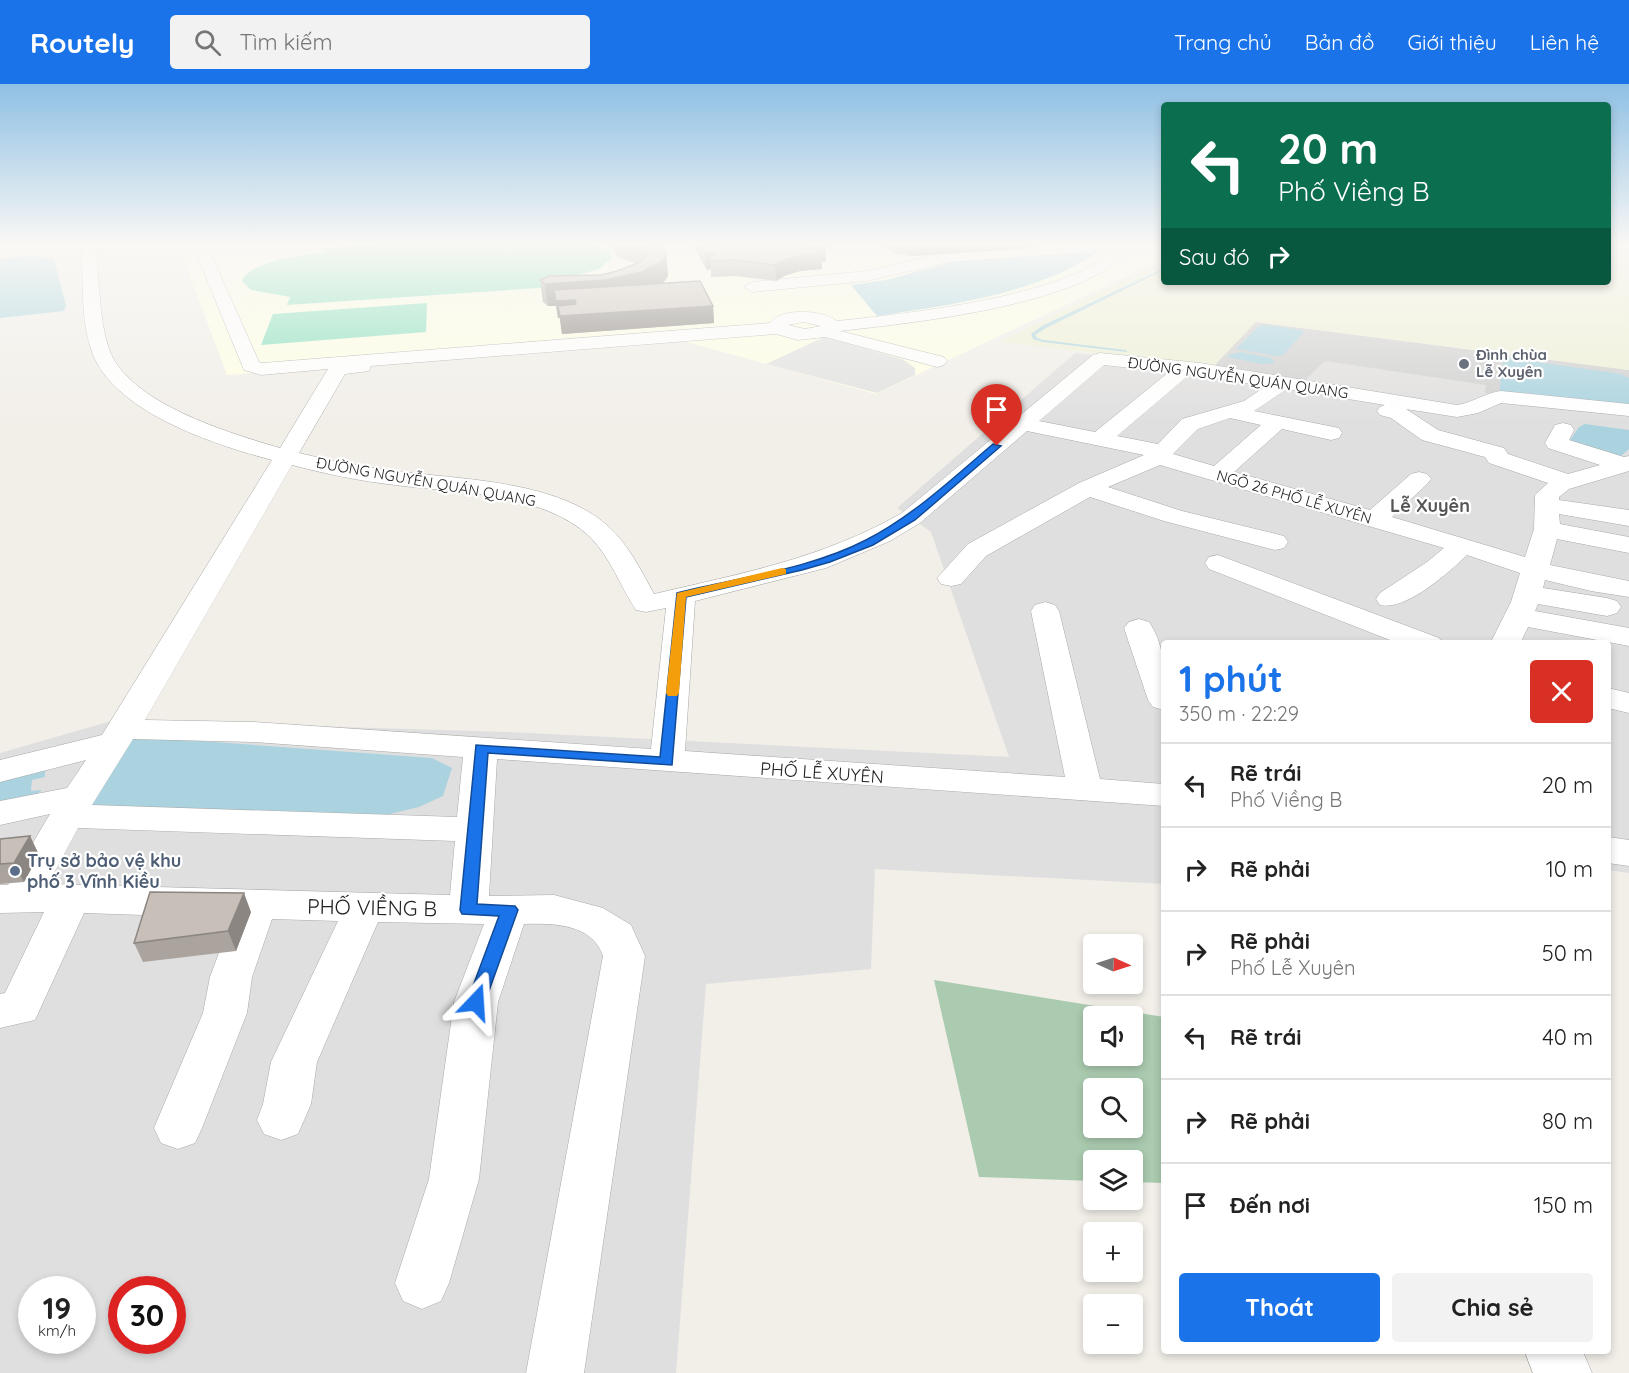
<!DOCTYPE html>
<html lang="vi">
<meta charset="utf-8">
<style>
body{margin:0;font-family:Quicksand,sans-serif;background:#f2f2f2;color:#222;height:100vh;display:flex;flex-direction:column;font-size:22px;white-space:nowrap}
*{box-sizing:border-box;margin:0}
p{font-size:20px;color:#767676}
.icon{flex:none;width:33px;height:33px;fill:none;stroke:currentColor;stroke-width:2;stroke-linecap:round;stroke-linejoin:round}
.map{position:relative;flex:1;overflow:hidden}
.details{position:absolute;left:1161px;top:556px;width:450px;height:714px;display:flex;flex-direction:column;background:#fff;border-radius:6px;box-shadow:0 3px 9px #0003}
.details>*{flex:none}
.guide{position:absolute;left:1161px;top:18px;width:450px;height:183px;border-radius:6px;box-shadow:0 3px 9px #0003;background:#0b6e4f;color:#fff;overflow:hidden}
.needle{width:39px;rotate:93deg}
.buttons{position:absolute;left:1083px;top:850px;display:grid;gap:12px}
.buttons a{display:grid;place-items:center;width:60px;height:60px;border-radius:6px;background:#fff;box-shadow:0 3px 9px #0003;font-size:30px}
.speed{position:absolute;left:18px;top:1192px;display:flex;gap:12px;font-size:30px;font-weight:700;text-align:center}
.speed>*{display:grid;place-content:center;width:78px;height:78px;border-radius:50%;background:#fff;box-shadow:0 3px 9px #0003;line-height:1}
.speed small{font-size:15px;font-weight:400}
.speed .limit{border:9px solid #d22;background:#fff;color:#111}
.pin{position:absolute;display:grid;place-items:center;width:51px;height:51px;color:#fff;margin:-62px -26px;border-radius:50% 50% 50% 0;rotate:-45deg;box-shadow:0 0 6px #0007}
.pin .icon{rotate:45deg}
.me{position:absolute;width:66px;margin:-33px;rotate:20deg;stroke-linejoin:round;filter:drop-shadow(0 0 4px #0008)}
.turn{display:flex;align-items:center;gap:21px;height:126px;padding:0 18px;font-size:27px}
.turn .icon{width:78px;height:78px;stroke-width:2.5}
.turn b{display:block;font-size:42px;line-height:51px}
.then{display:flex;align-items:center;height:57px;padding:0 18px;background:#0003;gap:12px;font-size:22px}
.round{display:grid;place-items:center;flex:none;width:63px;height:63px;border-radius:6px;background:#f2f2f2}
.head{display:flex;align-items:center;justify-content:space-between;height:102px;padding:0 18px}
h1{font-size:36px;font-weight:800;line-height:45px;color:#1a73e8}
.cta{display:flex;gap:12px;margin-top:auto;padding:12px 18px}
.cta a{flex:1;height:69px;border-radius:6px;background:#1a73e8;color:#fff;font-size:24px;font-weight:800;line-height:69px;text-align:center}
.cta a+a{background:#f2f2f2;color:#222}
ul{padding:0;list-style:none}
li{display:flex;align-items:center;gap:18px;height:84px;padding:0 18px;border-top:2px solid #e0e0e0}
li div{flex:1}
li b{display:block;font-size:22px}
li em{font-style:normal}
header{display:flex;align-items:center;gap:36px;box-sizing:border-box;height:84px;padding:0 30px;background:#1a73e8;color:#fff}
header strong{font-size:28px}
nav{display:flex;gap:33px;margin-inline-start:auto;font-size:21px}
.search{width:420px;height:54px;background:#f2f2f2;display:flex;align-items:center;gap:15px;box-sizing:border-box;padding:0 21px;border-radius:6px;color:#767676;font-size:22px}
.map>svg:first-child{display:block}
.residential{fill:#e0dfdf;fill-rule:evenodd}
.education{fill:#ffffe5}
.religious{fill:#d0d0d0}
.farmland{fill:#eef0d5}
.cemetery{fill:#aacbaf;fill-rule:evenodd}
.pitch{fill:#88e0be}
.parking{fill:#e2e2e2}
.water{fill:#aad3df}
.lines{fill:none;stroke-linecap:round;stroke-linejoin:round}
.stream{fill:#aad3df;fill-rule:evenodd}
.minor-casing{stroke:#a9a9a9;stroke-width:1}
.minor{fill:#fff;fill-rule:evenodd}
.wall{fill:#aba49e}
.shaded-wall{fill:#8b8681}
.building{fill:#c7bfb8;stroke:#8b8681;stroke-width:1.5}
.route{fill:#1a73e8;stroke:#114b97;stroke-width:1.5}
.slow{fill:#f59e0b}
.worship-dot{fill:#6b7280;stroke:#fff;stroke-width:2}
.service-dot{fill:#5c6f8a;stroke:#fff;stroke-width:2}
.labels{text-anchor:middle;stroke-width:4.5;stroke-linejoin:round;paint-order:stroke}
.far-worship-label{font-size:15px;font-weight:bold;fill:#5b616d;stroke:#fff;text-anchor:start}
.far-street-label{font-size:15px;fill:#222;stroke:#fff}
.far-quarter-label{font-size:18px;font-weight:bold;fill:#555;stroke:#fff}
.street-label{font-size:18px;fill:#222;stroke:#fff}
.service-label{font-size:18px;font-weight:bold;fill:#4e5e75;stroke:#fff;text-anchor:start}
.near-street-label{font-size:21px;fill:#222;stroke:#fff}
</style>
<header>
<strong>Routely</strong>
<div class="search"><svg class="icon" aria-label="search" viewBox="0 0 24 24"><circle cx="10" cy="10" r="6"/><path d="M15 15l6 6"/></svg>Tìm kiếm</div>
<nav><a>Trang chủ</a><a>Bản đồ</a><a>Giới thiệu</a><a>Liên hệ</a></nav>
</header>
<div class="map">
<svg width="1629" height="1289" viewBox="0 0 1629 1289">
<rect width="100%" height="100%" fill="#f2efe9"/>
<path class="residential" d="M1240 238 1629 286V789L1608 786V560H1164V800L875 785 871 885 706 900 676 1289H0V669L115 636 507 648 1009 673 931 448 897 424 1075 269 1214 283ZM32 1206H82V1257H32ZM122 1206H172V1257H122Z"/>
<path class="education" d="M178 160H1164V177L1146 183 876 310 679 256 227 291Z"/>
<path class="religious" d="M1255 238 1629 286V324L1485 309 1486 301 1325 277 1305 296 1214 283Z"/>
<path class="farmland" d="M1608 160H1629V286L1256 238 1213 282 1000 258 1131 192 1164 179V198H1608Z"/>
<path class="cemetery" d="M934 896 1164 933V1099L1133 1098 1132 1077H1094L1093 1097 979 1093ZM1094 933H1132V972H1094ZM1094 1005H1132V1044H1094Z"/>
<path class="pitch" d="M386 160H592L610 167 612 174 599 185 567 194 568 202 287 221 290 213 251 206 242 197C249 176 309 170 329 168L323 167 324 164Z
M427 219 426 248 261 261 273 230Z"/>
<path class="parking" d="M824 253 902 275 915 284V291L877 309 766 280Z"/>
<path class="water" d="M1098 168C1036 210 950 221 877 232L851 201 886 196 956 177Z
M35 172 54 175 66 222 64 227 0 234V175Z
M1267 241 1300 246 1304 248 1283 271 1278 272 1236 265 1259 242Z
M1241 268 1271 274 1275 279 1262 280 1227 273 1231 270Z
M1504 273 1621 290 1629 294V323L1499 310Z
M1585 340 1629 346V365L1615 377 1568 359 1579 343Z
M133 652 432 674 452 684 443 712 419 723 377 733 90 721Z
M45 683V693L32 696 31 707 42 706 36 711 0 722V690Z"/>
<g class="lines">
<path class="stream" d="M1164 184V186L1046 244 1035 251 1037 254 1043 256 1125 266 1127 267V268L1043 258 1033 255 1031 250 1042 242Z"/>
<defs>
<path id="minor" d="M81 160H95C100 194 98 232 109 265 128 319 229 349 280 364L328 285 261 291 244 286 194 164 196 161 279 160 272 164 210 168 259 278 262 279 770 239C781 223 823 226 837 237 903 230 1067 213 1113 166L948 178 867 197 752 208 744 203 752 198 867 187 948 168 1077 160H1134C1094 221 911 239 840 247L944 273 947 277 944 281 937 283 825 253 798 256 776 250 371 282 369 287 345 290 299 369C336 378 374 385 412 389 473 396 560 399 608 442 628 460 641 486 654 510 743 489 821 475 902 429L1093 271 1100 269 1200 279 1457 321C1472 319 1485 309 1501 307L1629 320V332L1501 319 1478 329 1457 333 1406 325 1438 346 1504 364 1508 370 1568 390 1600 381 1548 364 1545 359 1555 341 1563 339 1571 341 1574 346 1569 356 1624 373 1629 372V387L1569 405 1559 413V416L1629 426V442L1559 430 1560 440 1629 453V469L1557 455 1550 481 1629 497V513L1591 507 1545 496 1543 504 1607 514 1617 517 1621 523 1617 529 1607 532 1538 520 1535 527 1629 544V562L1528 543 1520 560H1490L1511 518 1520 489 1467 471C1448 489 1406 527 1380 521L1376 515 1380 509 1427 478 1444 464 1160 381 1108 403 1182 427 1284 452 1288 458 1284 464 1275 466 1164 437 1090 413 986 472 961 500 951 502 941 500 937 494 968 460 1079 399 1144 371 1027 347 920 439 890 457 826 484 695 517 685 667 1065 693 1031 527 1035 521 1045 518 1055 521 1059 527 1100 695 1164 700V722L497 675 489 812 554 811 603 824 631 841 645 872 584 1289H526L603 872C593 840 553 839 524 840L498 918 479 1095 449 1199 441 1217 422 1225 403 1217 395 1199 429 1095 454 918 484 840 378 838 317 978 311 1020 298 1050 281 1056 264 1050 257 1036 263 1020 271 978 338 837 272 835 252 893 247 929 202 1044 195 1059 178 1065 161 1059 154 1044 203 929 210 893 232 834 84 829 35 936 0 944V910L5 909 44 828 0 829V801H8L50 730 0 741V717L67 704 86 676 0 698V676L102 651 272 376C215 361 110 327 91 265 80 232 84 194 81 160ZM804 238 821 242 805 245 788 241ZM1104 281 1169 288 1095 348 1039 337ZM1190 290 1266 302 1244 317 1182 335 1158 360 1117 352ZM1287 305 1385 321 1380 323 1377 327 1380 331 1391 334 1422 356 1485 373 1489 379 1548 399 1535 411 1534 445 1525 473 1392 433 1427 400 1431 395 1427 390 1419 388 1411 390 1370 426 1234 388 1282 345 1331 356 1339 354 1342 349 1339 344 1254 327ZM1230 334 1261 341 1214 382 1173 370 1198 345ZM292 381C326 390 360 397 395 401 456 409 543 408 590 453 611 474 620 502 636 526L646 528 666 524 651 665 254 638 145 636ZM133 655 254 658 463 673 457 733 92 721ZM78 744 455 757 450 811 48 800Z
M1218 471 1439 554 1443 560H1400L1209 485 1205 479 1209 473Z
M1139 535 1149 538C1167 564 1164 595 1164 626L1153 623 1148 616 1124 544 1129 538Z
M1608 604 1629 609V629L1608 624Z
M1608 753 1629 756V782L1608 779Z
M1525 1268H1583L1592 1289H1533Z"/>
</defs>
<use href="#minor" class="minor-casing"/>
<use href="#minor" class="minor"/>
</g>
<path class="wall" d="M613 160H658L666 167 668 192 663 199 713 222 714 239 562 250 560 234H558L556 222H548L543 218 540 196 601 191 617 187 636 180 618 173 613 167Z
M692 160H824L826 162V178H822V185L800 187 784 192 776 197 736 192 711 193V185L707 186Z
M882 160H1031L1023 165 911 172 893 169Z
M30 752 39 771 24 798 0 800V755Z
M251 828 236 867 143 878 134 859Z"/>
<path class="shaded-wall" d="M912 160H1031L1023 165 911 172Z
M826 162V178H822V185L800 187 784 192 776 197 775 181 806 164Z
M716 169 710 177 711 185 707 186 706 170Z
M666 171 668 192 663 199 713 222 714 239 562 250 558 222 560 234H558L554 206 556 222H548L545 200 606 196Z
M30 752 39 771 24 798 14 779Z
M244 809 251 828 236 867 228 847Z"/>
<path class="building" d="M635 160H658L666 167V171L661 178 642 188 606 196 545 200 540 196 549 192 601 191 617 187 640 178 647 171 643 163Z
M700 160H824L826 162 806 164 822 169 800 171 784 176 775 181 735 176 710 177V173L716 169 706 170Z
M700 197 713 222 560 232 558 222 576 220 575 216 556 217 554 206Z
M30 752 14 779 0 780V755Z
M150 808 244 809 228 847 134 859Z"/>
<linearGradient id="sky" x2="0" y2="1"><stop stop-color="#8fc0e4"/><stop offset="0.47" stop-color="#f9f8f5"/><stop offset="1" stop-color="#f9f8f5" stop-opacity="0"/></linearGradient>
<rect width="1629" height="340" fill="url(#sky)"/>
<path class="route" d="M993 360 1001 362 915 436 873 461 830 478 802 486 686 513 672 681 488 669 477 820 515 822 518 826 485 918 482 923 476 925 469 923 467 918 499 832 462 830 460 826 476 661 660 673 677 509C739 493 808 486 866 456 913 432 953 394 993 360Z"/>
<path class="slow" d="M782 484 786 485V490L686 513 679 609 677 612H668L666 609 677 509Z"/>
<circle class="worship-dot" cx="1464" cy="280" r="6"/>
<circle class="service-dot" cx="15" cy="787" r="6"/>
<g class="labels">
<g class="far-worship-label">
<text x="1476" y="276">Đình chùa<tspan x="1476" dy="17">Lễ Xuyên</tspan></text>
</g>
<g class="far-street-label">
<text transform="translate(1238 294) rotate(8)" y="5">ĐƯỜNG NGUYỄN QUÁN QUANG</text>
<text transform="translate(426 398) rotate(10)" y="5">ĐƯỜNG NGUYỄN QUÁN QUANG</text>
<text transform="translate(1294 413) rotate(16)" y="5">NGÕ 26 PHỐ LỄ XUYÊN</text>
</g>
<g class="far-quarter-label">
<text x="1430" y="428">Lễ Xuyên</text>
</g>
<g class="street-label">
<text transform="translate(822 689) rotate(4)" y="6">PHỐ LỄ XUYÊN</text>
</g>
<g class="service-label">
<text x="27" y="783">Trụ sở bảo vệ khu<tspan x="27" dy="21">phố 3 Vĩnh Kiều</tspan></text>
</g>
<g class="near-street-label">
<text transform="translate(372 824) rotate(1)" y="7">PHỐ VIỀNG B</text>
</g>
</g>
</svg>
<div class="buttons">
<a><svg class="needle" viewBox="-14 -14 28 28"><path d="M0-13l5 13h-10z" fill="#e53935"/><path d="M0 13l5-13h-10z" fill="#767676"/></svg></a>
<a><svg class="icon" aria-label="sound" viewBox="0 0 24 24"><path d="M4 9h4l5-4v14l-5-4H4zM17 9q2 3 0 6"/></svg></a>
<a><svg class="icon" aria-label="search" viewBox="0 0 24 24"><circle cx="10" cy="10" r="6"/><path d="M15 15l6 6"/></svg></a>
<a><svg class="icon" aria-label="layers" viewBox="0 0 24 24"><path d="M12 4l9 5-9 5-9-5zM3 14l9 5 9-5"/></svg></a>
<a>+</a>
<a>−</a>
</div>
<div class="speed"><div>19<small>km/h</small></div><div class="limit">30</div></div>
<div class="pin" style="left:997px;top:362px;background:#d93025"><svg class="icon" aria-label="arrive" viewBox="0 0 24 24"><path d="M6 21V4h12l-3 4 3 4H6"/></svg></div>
<svg class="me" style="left:476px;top:918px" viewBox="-20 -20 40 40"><path d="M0-17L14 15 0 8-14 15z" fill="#1a73e8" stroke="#fff" stroke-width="4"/></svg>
<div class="guide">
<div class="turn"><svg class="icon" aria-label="left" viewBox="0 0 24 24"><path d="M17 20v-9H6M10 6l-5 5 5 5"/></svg><div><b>20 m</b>Phố Viềng B</div></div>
<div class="then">Sau đó<svg class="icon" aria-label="right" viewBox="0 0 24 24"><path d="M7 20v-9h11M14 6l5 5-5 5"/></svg></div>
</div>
<section class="details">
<div class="head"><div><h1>1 phút</h1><p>350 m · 22:29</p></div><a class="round" style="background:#d93025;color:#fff"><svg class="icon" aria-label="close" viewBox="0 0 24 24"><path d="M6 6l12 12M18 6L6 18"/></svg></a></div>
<ul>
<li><svg class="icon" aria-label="left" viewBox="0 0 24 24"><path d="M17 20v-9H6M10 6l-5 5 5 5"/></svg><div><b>Rẽ trái</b><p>Phố Viềng B</p></div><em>20 m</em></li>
<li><svg class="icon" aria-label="right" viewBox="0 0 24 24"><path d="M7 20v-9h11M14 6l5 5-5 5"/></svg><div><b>Rẽ phải</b></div><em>10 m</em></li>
<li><svg class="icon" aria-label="right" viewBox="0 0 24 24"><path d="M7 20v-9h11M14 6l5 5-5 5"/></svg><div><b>Rẽ phải</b><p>Phố Lễ Xuyên</p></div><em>50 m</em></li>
<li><svg class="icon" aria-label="left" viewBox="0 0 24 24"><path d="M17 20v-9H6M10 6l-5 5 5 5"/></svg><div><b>Rẽ trái</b></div><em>40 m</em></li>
<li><svg class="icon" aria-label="right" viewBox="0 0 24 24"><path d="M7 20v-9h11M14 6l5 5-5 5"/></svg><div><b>Rẽ phải</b></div><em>80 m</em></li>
<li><svg class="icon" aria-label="arrive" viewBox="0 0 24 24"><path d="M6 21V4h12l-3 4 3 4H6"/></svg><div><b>Đến nơi</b></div><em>150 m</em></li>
</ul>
<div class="cta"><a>Thoát</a><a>Chia sẻ</a></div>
</section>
</div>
